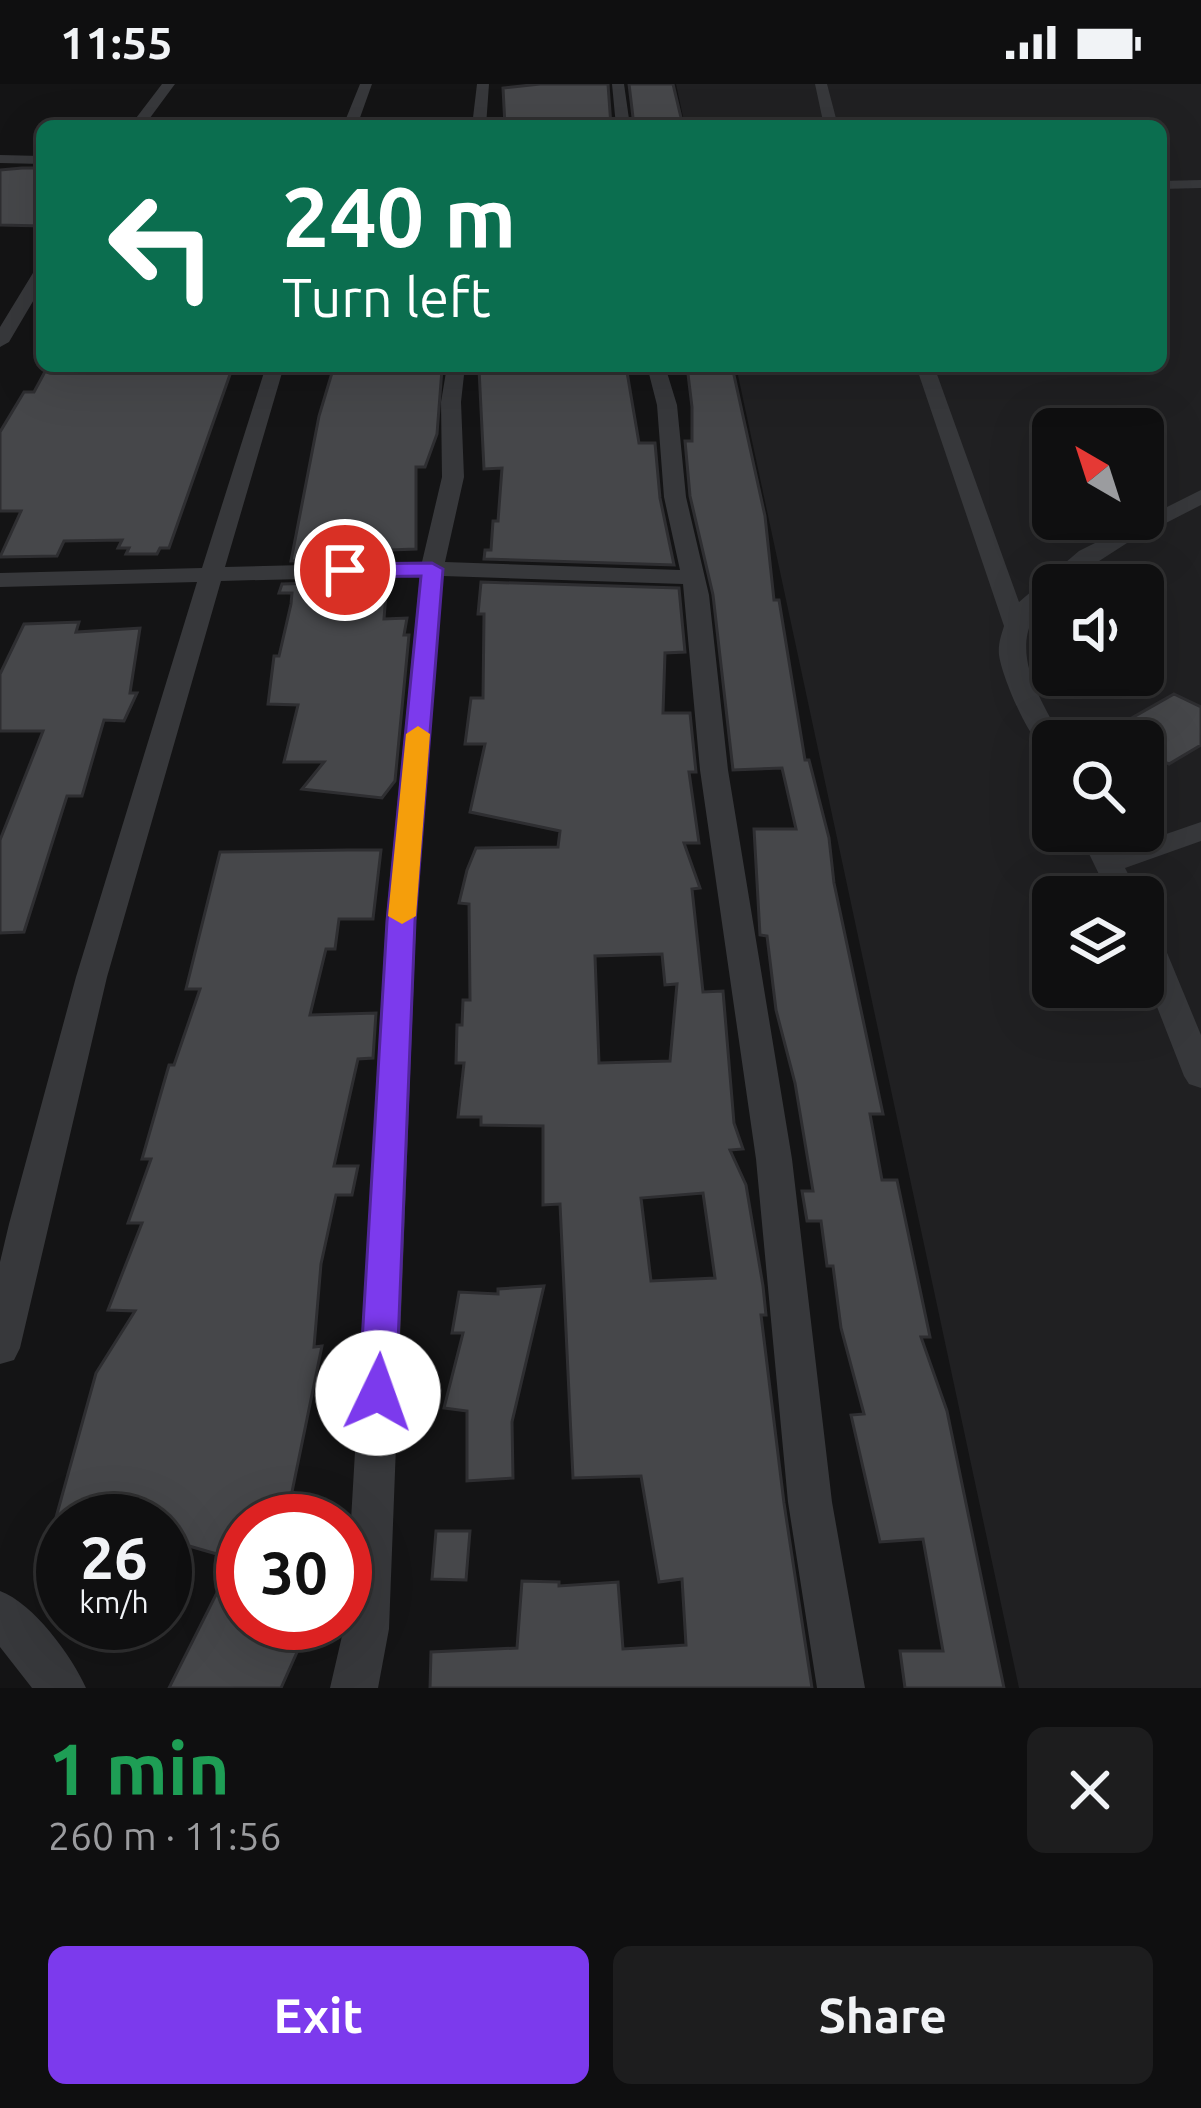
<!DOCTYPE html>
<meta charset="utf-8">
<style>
body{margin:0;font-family:Ubuntu,sans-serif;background:#1d1d1e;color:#f1f3f6;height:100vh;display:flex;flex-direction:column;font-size:45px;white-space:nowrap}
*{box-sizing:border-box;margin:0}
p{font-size:39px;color:#9b9c9f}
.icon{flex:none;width:66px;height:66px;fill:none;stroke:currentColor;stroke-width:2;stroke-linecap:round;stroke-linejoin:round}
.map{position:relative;height:1604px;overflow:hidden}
.sheet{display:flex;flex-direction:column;background:#0f0f10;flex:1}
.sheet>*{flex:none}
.banner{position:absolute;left:36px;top:36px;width:1131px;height:252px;border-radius:18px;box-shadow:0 12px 48px #0002,0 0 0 3px #2f2f30;background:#0b6e4f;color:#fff;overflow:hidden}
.needle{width:78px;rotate:321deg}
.tools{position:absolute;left:1032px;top:324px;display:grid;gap:24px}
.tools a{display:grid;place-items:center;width:132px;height:132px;border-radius:18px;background:#0f0f10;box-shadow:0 12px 48px #0002,0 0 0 3px #2f2f30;font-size:60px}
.speed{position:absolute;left:36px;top:1410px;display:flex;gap:24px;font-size:60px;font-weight:700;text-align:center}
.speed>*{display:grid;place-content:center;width:156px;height:156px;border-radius:50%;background:#0f0f10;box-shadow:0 12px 48px #0002,0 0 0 3px #2f2f30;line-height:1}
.speed small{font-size:30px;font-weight:400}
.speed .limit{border:18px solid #d22;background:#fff;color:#111}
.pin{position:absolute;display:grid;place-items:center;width:102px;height:102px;color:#fff;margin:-51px;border:6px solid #fff;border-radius:50%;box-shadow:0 3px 12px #0007}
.me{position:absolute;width:132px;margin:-66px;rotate:3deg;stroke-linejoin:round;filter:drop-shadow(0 0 9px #0008)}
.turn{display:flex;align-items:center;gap:42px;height:252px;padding:0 48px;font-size:54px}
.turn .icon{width:156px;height:156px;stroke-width:2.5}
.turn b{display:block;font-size:84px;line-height:102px}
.round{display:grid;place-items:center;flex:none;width:126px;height:126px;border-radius:18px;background:#1d1d1e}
.headline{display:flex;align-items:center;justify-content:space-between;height:204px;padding:0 48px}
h1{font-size:72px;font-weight:700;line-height:90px;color:#1e9e55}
.button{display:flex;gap:24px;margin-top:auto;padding:24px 48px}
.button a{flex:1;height:138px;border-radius:18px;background:#7c3aed;color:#fff;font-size:48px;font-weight:700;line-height:138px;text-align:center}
.button a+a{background:#1d1d1e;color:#f1f3f6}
.status{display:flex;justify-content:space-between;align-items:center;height:84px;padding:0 60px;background:#0f0f10;direction:ltr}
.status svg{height:33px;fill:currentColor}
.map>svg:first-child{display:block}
.built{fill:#202022;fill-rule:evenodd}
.building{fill:#46474a;stroke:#2e2e31;stroke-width:3;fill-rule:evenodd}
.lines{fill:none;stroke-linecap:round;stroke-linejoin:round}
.street{fill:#37383b;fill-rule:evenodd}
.route{fill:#7c3aed;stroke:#51269a;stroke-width:3}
.slow{fill:#f59e0b}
</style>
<div class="status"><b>11:55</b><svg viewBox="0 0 49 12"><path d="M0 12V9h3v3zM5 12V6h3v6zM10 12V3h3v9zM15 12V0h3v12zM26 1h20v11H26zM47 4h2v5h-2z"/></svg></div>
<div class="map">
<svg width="1201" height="1604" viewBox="0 0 1201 1604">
<rect width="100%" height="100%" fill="#141415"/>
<path class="built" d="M676 0H1201V1604H1019L736 282H1161V42H685ZM1053 345H1143V435H1053ZM1053 501H1143V591H1053ZM1053 657H1143V747H1053ZM1053 813H1143V903H1053Z"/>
<path class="building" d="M540 0H608L611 42H505L503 4Z
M629 0H673L683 42H634Z
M22 84H42V142L0 141V86Z
M48 282H233L169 464H160L157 470H126L129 464H118L122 456 64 457 57 472 0 473 21 427H0V348L24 308H34Z
M334 282 442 285 437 350 425 383H416V465L390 466 389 474 291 477 319 332Z
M514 282H626L639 359H655L660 414 674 481 484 475 485 466H491L493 437H498L502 384 484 385 479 285Z
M687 282H732L765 432 774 516H779L805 676H809L829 754 834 799 883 1030H870L882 1096H897L930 1253H921L947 1327 1004 1604H905L900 1567H943L923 1455 880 1458 851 1331 864 1330 841 1244 833 1182H827L821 1137H807L802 1107H813L795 999 776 926 767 852 760 851 754 745H796L782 684 733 686 713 511 690 412 685 357H692V323Z
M387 497 384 535 407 534 404 551H409L395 697 382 714 302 705 324 678H284L298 621 268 620 274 572H279L291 520 292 509H279L282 500Z
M481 498 679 504 685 568 665 569 663 629H690L696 688H689L699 759H684L700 804 692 805 703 908 723 907 734 1039 743 1065 730 1066 746 1101 763 1202 766 1231H761L784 1419 812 1604H430L431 1568 517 1564 522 1497 559 1498V1502L618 1498 623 1565 686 1561 682 1495 659 1498 641 1392 573 1394 560 1120 543 1121V1042L481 1041V1033H458L464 979H456L457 941H462L463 916H470L469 820 459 819 467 786 476 764 558 763 560 747 470 728 485 660H465L471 614H483L484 530H478ZM662 870 665 901 677 900 670 977 599 979 595 872ZM703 1109 715 1194 651 1197 641 1114Z
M79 538 76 548 140 544 130 609H137L124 637 104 636 82 712H67L24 848 0 849V756L43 647H0V590L24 540Z
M1174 610 1201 623V661L1169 680 1143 667V657H1124L1107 648Z
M347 766H381L373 835H339L335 865H326L310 931 376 929 373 974 358 975 334 1082H358L352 1111H336L321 1180 314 1263 322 1262 286 1437H243V1539H310L281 1604H169L234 1475 165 1455V1437H55L96 1289 135 1227 108 1226 142 1139H128L151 1075H142L169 981H174L200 905H186L220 768Z
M544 1202 512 1338 513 1394 467 1397V1327L444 1324 463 1249H452L459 1208 498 1210V1205Z
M436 1447H470L466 1496 432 1495Z"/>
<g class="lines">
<path class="street" d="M162 0H175L144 42H130Z
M360 0H372L357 42H343Z
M477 0H489L486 42H472Z
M612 0H624L630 42H616Z
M815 0H827L838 42H824Z
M0 71 42 72V80L0 79Z
M1201 96V104L1161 105V97Z
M42 183V202L9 258 0 263V243L36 184Z
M266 282H284L225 483 422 478 442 393 441 318 447 282H465L461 318 464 393 445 478 680 486 664 413 657 321 647 282H665L677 321 686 413 709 511 728 686 792 1075 832 1418 865 1604H817L788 1418 756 1075 700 686 683 500 443 492 416 837 389 1545 378 1604H330L345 1539 386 837 420 492 221 497 107 893 20 1264 14 1276 0 1280V1178L9 1140 76 893 197 498 0 503V489L202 484Z
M916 282H934L1019 518 1079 467 1201 406V421L1127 459 1062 501H1053V509C1001 556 1036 607 1063 657H1053V671C1032 666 1002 593 999 571 998 560 1001 552 1004 542Z
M1201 738V757L1125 784 1140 813H1110L1078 747H1106L1117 767Z
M1143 837 1158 847 1201 951V1004L1189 1000 1184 992 1143 887Z
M0 1507C33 1519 72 1572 86 1604H32L0 1563Z"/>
</g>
<path class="route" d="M432 479 443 485 415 837 396 1309 391 1320 378 1325 365 1320 359 1309 387 837 421 492 345 493 334 486 345 480Z"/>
<path class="slow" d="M418 642 430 650 416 832 402 840 388 832 406 650Z"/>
</svg>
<div class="tools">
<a><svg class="needle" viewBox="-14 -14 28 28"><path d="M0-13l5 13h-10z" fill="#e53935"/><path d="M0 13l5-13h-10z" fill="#9b9c9f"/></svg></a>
<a><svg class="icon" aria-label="sound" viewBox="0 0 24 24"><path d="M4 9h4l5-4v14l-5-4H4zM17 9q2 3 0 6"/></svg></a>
<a><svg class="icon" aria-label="search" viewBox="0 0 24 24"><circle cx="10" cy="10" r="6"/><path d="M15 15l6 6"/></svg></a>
<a><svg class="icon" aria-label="layers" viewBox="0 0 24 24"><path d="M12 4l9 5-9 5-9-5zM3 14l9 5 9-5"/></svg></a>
</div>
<div class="speed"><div>26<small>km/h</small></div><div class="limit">30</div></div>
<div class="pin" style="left:345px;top:486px;background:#d93025"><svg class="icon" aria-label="arrive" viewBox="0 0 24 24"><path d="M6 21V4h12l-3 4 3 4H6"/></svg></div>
<svg class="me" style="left:378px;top:1309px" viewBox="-20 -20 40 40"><circle r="19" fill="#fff"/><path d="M0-13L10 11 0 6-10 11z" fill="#7c3aed"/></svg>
<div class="banner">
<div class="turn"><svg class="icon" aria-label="left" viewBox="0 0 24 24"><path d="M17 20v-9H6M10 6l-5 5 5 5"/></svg><div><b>240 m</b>Turn left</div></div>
</div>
</div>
<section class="sheet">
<div class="headline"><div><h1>1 min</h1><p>260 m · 11:56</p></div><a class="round"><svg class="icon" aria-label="close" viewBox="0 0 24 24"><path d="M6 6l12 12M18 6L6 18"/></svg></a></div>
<div class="button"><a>Exit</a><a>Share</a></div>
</section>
